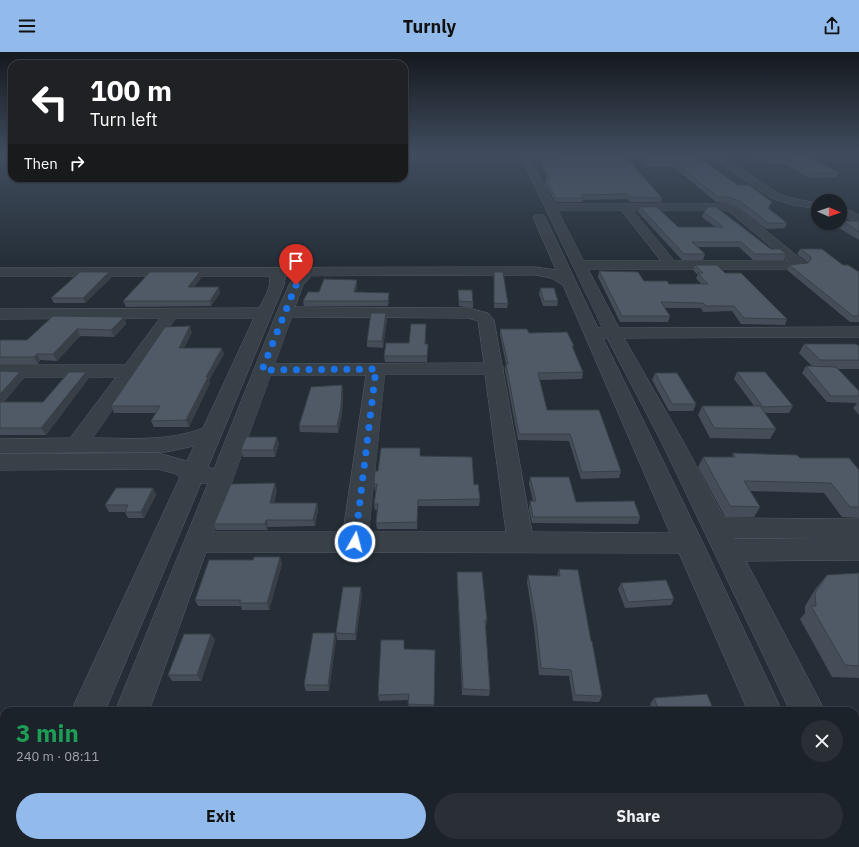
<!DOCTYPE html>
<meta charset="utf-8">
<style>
body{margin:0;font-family:"IBM Plex Sans",sans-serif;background:#292f35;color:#f1f3f6;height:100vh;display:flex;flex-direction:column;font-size:15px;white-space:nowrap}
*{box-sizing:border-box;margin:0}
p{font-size:13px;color:#a0a4a8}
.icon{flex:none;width:22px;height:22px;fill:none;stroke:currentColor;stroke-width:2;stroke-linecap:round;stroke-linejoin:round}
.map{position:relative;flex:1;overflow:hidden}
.side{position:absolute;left:0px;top:655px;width:859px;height:140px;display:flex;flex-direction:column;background:#1c2229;border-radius:12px 12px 0 0;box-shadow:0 1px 3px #0004,0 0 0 1px #3a3f46}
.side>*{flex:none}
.banner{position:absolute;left:8px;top:8px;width:400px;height:122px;border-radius:12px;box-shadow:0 1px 3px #0004,0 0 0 1px #3a3f46;background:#202124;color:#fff;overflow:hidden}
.needle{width:26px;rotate:92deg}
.controls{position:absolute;left:811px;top:142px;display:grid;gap:8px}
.controls a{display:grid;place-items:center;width:36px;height:36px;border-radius:50%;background:#1c2229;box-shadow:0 1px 3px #0004,0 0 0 1px #3a3f46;font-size:20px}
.pin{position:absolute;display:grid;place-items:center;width:34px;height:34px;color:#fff;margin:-41px -17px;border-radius:50% 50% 50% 0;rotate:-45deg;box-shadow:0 0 4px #0007}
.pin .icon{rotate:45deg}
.me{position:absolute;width:44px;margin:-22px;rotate:7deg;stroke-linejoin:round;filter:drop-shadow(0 0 3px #0008)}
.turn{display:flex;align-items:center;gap:14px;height:84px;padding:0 16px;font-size:18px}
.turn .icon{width:52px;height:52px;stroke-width:2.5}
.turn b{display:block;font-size:28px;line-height:34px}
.then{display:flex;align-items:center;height:38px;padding:0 16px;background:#0003;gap:8px;font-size:15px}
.round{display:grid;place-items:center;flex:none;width:42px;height:42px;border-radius:21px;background:#292f35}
.summary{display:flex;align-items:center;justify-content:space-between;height:68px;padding:0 16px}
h1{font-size:24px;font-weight:800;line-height:30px;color:#1e9e55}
.primary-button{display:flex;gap:8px;margin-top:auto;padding:8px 16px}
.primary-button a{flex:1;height:46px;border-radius:24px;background:#92baea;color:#111;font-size:16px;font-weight:800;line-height:46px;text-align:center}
.primary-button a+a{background:#292f35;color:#f1f3f6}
header{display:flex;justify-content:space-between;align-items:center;height:52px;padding:0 16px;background:#92baea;color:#111;font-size:18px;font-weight:800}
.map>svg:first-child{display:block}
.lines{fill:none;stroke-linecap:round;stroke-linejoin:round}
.minor-casing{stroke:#565e66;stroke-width:1}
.minor{fill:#384048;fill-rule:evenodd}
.wall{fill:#454d58}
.shaded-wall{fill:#383f47}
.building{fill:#505a66;stroke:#383f47}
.route{stroke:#1a73e8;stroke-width:7;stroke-dasharray:0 12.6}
</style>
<header><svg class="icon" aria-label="menu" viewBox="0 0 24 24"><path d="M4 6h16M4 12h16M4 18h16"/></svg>Turnly<svg class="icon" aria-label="share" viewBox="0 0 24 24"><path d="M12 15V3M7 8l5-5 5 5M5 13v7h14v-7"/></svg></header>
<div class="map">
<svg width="859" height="795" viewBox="0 0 859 795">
<rect width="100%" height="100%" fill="#252e37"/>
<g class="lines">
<defs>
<path id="minor" d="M520 102H528L554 152H726L738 156 807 212 805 215 792 217H588L619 276 859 275V285L624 286 684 391 724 466 859 467V508L746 509 825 659H790L662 391 607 286H603L703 491 782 659H748L679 501 206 500 149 659H115L208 431H201L105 659H71L180 425 176 422 158 417 0 418V402L158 401 187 409 194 394 166 400 0 401V387L70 386 116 325H0V313H125L160 266 0 267V257L259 256C263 248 273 233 269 224H0V216L535 215 556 218 533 165 535 163H543L545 165 598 276H602ZM558 158H621L661 209H584ZM633 158H725L730 160 788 209H675ZM535 223 551 226 563 233 670 481 532 480 503 318 504 316 502 313 494 268 488 261 468 256 295 255 303 233 311 224ZM284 224H295L289 233 277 260 214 417 208 415 284 233 285 227ZM292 265 468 266 478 269 484 311 275 312ZM176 266H254L203 376C168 390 129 386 93 386ZM385 322H485L506 480H369ZM271 323H366L343 480H214ZM734 486 822 487H735Z
M707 102H717L779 142 795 147 818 151V157L793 153 771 146Z
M12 103V110L0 115V108Z
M840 154 859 163V172L840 162Z
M855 734 859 736V780L855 778Z
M10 791H50L48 795H8Z
M61 791H101L100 795H60Z
M301 791H341V795H301Z
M553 791H593V795H553Z
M805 791H845L847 795H807Z"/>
</defs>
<use href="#minor" class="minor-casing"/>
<use href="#minor" class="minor"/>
</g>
<path class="wall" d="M634 102H693L770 155 769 157 787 171 785 176 766 177 738 155 726 151 716 150 674 115H648Z
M753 102H803L839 121 837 125 810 126 785 112H770Z
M540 105 662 146 661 150H630L627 147 583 148 582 150H555L545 132 546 127H547L540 109Z
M640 155 678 175H715L702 165 704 160 771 197 786 202 784 208H753L739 195H698L705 202 703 208H682L638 160Z
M843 169H859V188L839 176Z
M800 197 843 213 859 220V270H850L787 218 789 213 808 211 797 202Z
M695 213 725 221 787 267 785 273 741 272 732 259 703 260 701 256H665L670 264 668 270H620L598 225 599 219 644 229 669 232H701L696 226 698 223 693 218Z
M109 220 111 226 85 251H54L51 246Z
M494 220 508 252 507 256H494Z
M201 226 194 235 220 241 211 254 126 255 123 249Z
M357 228V232L356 240 389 241V245L388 254H304L303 249 319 240Z
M540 236 558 249 557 254H543L539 242Z
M458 238 473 250V256L459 254Z
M386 261 387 267 383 296 367 295V289Z
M124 265 126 272 114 285 80 284 57 309 40 308 38 312H0V288H27Z
M500 277 529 281 574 294 573 296 583 320 582 327 539 328 547 358 621 419 619 426 581 427 569 389 518 388 505 318 506 312 500 283Z
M192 280 184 296 224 302 209 328 210 331 189 375H154L151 369 156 361H114L111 354Z
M426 292H428L427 310H385L384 304Z
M804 292 859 294V317H838L859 339V363L853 356 857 351 827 350 802 321 806 314H812L799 301Z
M0 319 20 320 24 326 4 350H43L86 320 89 326 46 383H0Z
M737 320 793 354 789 361H765L776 377 770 387 710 386 698 363 702 354H754L734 327Z
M655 321 696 352 693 359H669L652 328Z
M342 333 343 340 342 362 338 381 300 380 299 374Z
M279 392 275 405H243L241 398Z
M733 401 800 406 859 418V466L842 465 824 441 750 439 760 455 754 465H725L698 415 703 405H732Z
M420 404 474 433 480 447 479 454H418L417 477H377L376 471 377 458H375L374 452 376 439 375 438 374 432 378 419Z
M530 425 576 450 640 465 638 472 532 471 529 456 530 449H533L529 432Z
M153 436 156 443 144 466H128L125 460H109L105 453Z
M277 438 274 451H317L318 458 315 474 268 475 267 478H216L214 472Z
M280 505 282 512 269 558H242L241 554H198L195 548 253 508Z
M559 517 591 589 602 644 599 650 573 649 569 624 539 623 534 575 527 530 528 523 557 524Z
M457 520 487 568 486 575 490 638 489 644 462 643 457 527Z
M859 521V626L832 625 800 567 805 561V554L816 536 827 523Z
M621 531 674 547 671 553 625 556 618 537Z
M362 541 356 588H337L336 581Z
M211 582 215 588 201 629H172L168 623Z
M336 587 329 639H306L304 633Z
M405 597 435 598 434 658H409L408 648 379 649 378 643Z
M654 646 714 659H653L650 652Z
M696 791H766L767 795H698Z"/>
<path class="shaded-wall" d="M109 220 111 226 85 251 83 246Z
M200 220 201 226 190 240 188 235Z
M357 228V232L355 245 354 240Z
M219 235 220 241 211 254 210 249Z
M389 241V245L388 254V249Z
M386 261 387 267 383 296 382 289Z
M124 265 126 272 114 285 111 278Z
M190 274 192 280 181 302 179 296Z
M77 277 80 284 57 309 53 302Z
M222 296 224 302 209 328 210 331 189 375 186 368 206 325Z
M37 302 40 308 38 312 34 305Z
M20 320 24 326 0 354V342Z
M86 320 89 326 46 383 41 376Z
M342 333 343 340 342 362 338 381 337 374Z
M277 385 279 392 275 405 273 398Z
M275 431 277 438 272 458 270 451Z
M153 436 156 443 144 466 141 460Z
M317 451 318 458 315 474 313 468Z
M266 468 268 475 267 478 265 472Z
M280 505 282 512 269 558 267 551Z
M361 535 362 541 356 588 355 582Z
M335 581 336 587 329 639 328 633Z
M211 582 215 588 201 629 197 623Z
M179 791H185L184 795H178Z"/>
<path class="building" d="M640 102H693L738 133H749L772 150 768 156 787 171H768L740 149 728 145H718L675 110H649Z
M762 102H803L839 121H812L787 107H772Z
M625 104 662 146 631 145 628 142 581 143 583 146H556L546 127H550L540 105Z
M640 155H657L678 175H723L704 160 708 155H716L771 197H780L786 202H755L741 190H692L705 202H684Z
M843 169H859V180Z
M800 197H822L843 213H848L859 220V264H853L789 213 808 211 811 207V205Z
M695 213H717L725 221H741L787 267 744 266 734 254H706L703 251 661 250 670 264H622L599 219 638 220 644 229H667L669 232H708L698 221H703Z
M80 220H109L83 246H51Z
M150 220H200L188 235H219L210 249H123Z
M494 220H503L508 252 494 251Z
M324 227 357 228 354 240 389 241 388 249H303L308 240H319Z
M540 236H554L558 249H544Z
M458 238H472L473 250 459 249Z
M371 261H386L382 289H367Z
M53 264 124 265 111 278 77 277 53 302H37L34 305H0V288H27Z
M411 272H426L425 292H428L427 304H384L386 291H409Z
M190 274 179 296H222L206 325H208L186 368 151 369 160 354H111L165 275Z
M500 277H527L529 281 567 280 574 294H572L583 320 538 321 547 358H599L621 419 582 420 570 382H519L506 312H508Z
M804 292H856L859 294V308H820Z
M806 314 836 315 859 339V344H831Z
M0 319 20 320 0 342Z
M69 320H86L41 376H0V350H43Z
M737 320H765L793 354 763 355Z
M655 321H677L696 352H672Z
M342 333 341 355 337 374H299L311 335Z
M702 354H760L776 377 714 376Z
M246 385H277L273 398H241Z
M381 396H420V404L472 405 474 433 478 432 480 447 418 448 417 470 376 471 378 452H374L377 432H374L375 419H378Z
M733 401 797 403 800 406H849L859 418V455H850L831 431 744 429 760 455 730 454 703 405H735Z
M530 425H569L576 450 634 449 640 465H533L530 449H536Z
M275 431 270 451H317L313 468H266L265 472H214L231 432Z
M116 436H153L141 460H125L128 453H105Z
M254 505H280L267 551H239L241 548H195L209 508H253Z
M559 517 578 518 591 589H592L602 644 575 643 571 618 541 616 536 569 528 523 560 524Z
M457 520H482L487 568H485L490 638 463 637Z
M859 521V614L845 613 811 554H816L815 541 827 523Z
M666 528 674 547 628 550 621 531Z
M343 535H361L355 582 336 581Z
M313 581H335L328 633H304Z
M184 582H211L197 623H168Z
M381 588H404V597L435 598 434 653 408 652 409 642 378 643Z
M707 642 714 659H659L654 646Z
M107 791H179L178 795H105Z
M352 791H419L418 795H351Z
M445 791H519V795H445Z
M703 791H766L767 795H704Z"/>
<linearGradient id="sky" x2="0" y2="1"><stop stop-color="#14191e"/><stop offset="0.48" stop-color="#404c5e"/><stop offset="1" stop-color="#404c5e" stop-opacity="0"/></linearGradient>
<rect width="859" height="213" fill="url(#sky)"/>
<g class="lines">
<path class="route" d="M296 233 262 318 376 317 355 490"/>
</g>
</svg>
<div class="controls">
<a><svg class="needle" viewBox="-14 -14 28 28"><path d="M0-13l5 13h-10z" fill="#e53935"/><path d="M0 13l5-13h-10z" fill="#a0a4a8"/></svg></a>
</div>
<div class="pin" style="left:296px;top:233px;background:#d93025"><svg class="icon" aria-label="arrive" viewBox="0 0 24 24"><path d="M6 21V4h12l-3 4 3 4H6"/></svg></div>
<svg class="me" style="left:355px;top:490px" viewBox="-20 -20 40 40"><circle r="17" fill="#1a73e8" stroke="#fff" stroke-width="3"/><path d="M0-11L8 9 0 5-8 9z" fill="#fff"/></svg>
<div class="banner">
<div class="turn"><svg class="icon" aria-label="left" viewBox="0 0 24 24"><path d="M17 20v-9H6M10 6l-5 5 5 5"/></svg><div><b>100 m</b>Turn left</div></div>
<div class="then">Then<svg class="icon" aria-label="right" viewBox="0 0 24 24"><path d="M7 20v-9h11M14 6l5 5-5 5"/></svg></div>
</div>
<section class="side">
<div class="summary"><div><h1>3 min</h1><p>240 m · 08:11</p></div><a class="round"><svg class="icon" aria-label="close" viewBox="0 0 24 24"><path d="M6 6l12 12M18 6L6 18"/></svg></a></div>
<div class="primary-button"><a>Exit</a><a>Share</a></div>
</section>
</div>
